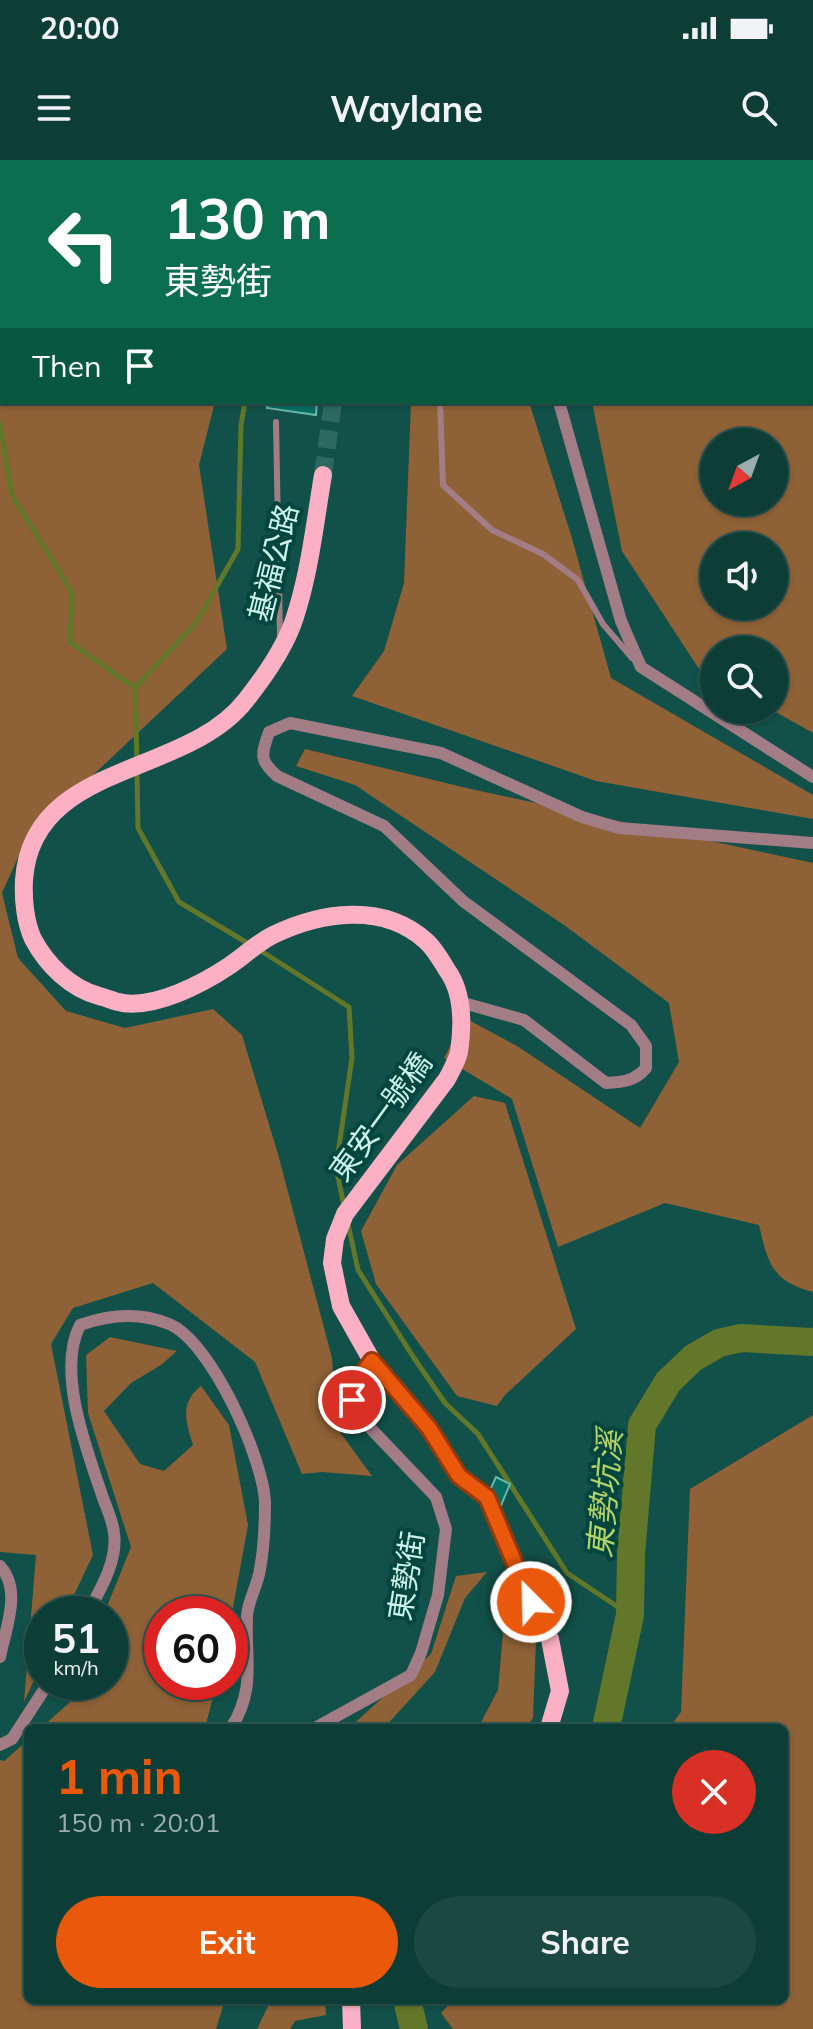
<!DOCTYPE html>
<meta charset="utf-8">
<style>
body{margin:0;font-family:Mulish,"Noto Sans TC",sans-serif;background:#1b4842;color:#f1f3f6;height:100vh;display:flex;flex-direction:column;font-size:30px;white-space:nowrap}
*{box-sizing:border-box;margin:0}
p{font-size:26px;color:#9aaead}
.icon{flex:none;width:44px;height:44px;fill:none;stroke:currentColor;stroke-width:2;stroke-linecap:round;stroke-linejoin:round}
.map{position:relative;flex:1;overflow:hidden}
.sheet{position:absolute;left:24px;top:1564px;width:764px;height:280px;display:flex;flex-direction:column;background:#0d3d37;border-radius:12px;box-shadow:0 2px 6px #0004,0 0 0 2px #2d5652}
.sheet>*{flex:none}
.top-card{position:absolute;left:0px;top:0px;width:814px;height:244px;box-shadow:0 2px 6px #0004,0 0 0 2px #2d5652;background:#0b6e4f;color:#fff;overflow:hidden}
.needle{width:52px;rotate:221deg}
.controls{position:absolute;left:700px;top:268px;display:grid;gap:16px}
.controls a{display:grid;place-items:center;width:88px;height:88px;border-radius:50%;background:#0d3d37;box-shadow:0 2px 6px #0004,0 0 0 2px #2d5652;font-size:40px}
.speed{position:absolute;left:24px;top:1436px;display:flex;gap:16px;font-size:40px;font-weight:700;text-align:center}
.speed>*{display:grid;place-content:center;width:104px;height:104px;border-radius:50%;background:#0d3d37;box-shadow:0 2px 6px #0004,0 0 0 2px #2d5652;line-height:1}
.speed small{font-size:20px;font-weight:400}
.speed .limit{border:12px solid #d22;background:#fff;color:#111}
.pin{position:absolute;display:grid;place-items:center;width:68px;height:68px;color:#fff;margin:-34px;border:4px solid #fff;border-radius:50%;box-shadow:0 2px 8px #0007}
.me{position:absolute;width:88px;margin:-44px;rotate:337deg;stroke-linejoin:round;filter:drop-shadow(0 0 6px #0008)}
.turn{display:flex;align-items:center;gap:28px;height:168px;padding:0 32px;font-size:36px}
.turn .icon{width:104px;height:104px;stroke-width:2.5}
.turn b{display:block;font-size:56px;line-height:68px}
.then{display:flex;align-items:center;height:76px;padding:0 32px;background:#0003;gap:16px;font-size:30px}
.round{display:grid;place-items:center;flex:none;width:84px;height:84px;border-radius:42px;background:#1b4842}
.head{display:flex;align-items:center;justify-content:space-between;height:136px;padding:0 32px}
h1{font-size:48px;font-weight:700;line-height:60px;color:#ea580c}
.cta{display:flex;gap:16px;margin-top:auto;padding:16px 32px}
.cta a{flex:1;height:92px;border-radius:48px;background:#ea580c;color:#fff;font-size:32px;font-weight:700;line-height:92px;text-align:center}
.cta a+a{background:#1b4842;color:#f1f3f6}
.status{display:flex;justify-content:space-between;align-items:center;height:56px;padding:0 40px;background:#0d3d37;direction:ltr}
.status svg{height:22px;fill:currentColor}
header{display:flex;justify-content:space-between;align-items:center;height:104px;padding:0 32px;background:#0d3d37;font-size:36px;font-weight:700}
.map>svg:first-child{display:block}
.green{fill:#8e6136;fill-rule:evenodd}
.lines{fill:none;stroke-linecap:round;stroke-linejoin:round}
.stream{stroke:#63772a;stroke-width:5}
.river{stroke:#63772a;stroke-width:28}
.building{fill:#066d62;stroke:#69b6aa;stroke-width:2}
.primary-tunnel{stroke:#2d6961;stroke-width:18;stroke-dasharray:18 9;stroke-linecap:butt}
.service{stroke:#a27d86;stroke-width:6}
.minor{stroke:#a27d86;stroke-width:12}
.primary{stroke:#fbb0c3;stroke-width:18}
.route-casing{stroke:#983908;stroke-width:20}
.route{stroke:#ea580c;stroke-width:14}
.labels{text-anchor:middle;stroke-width:8;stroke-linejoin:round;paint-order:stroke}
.street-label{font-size:30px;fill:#ccf2ea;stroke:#00463e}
.water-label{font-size:32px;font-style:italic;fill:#b5d26a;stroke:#00463e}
</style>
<div class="status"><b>20:00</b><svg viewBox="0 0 49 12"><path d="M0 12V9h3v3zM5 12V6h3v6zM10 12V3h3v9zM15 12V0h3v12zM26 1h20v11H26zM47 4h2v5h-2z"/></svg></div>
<header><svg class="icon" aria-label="menu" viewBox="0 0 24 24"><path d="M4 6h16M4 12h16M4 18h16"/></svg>Waylane<svg class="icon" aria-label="search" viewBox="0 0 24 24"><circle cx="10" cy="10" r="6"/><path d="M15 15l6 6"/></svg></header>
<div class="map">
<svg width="813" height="1869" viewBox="0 0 813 1869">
<rect width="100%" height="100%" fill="#115149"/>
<path class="green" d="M433 0H580V2H433Z
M642 0H788L642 2Z
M812 46 813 47V573L772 550 774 490H714V518L699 509 622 391 592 242H812ZM714 282H774V342H714ZM714 386H774V446H714Z
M0 119 2 242H215L199 305 227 489 58 648 21 691 2 733 18 798 66 851 125 868 213 849 242 875 278 994 332 1198 337 1268 372 1316 322 1312 302 1314 255 1202 153 1123 73 1148 51 1184 93 1395 65 1454H42V1503L24 1542 36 1395 0 1392Z
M411 242H529L571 375 611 518 813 635V659L596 621 352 536 384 491 404 423Z
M305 589 471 629 813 703V1132C772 1121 768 1104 759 1065L665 1043 558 1087 512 939 444 898 465 858 517 886 640 968 679 902 669 843 564 765 355 625 296 606Z
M474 936 505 943 576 1169 505 1235 497 1246 457 1236 376 1124 361 1071 397 1005Z
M110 1177 177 1191 161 1205 131 1223 104 1251 140 1304 164 1311 193 1285C186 1262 179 1243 201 1226L229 1265 248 1365 230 1464V1454H162V1522H217L205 1568H41L69 1543 77 1522H110V1454H104L131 1387 88 1253 86 1195Z
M813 1255V1869H453L441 1853 453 1840H784V1568H669L681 1552 690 1329Z
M487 1412 465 1438 435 1512 384 1568H349L431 1494 456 1416Z
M508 1416 536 1480 533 1558 526 1568H478L498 1530Z
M28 1580V1840H225L216 1869H0V1600L4 1601Z
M271 1840H325L326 1855 295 1861 290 1869H257Z"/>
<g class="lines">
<path class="stream" d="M254 0V2
M786 0V2
M812 51 813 52
M0 263 12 335 72 432 70 482 135 528 137 602
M135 528 196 463 238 389 241 265 245 242
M137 612 138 668 179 742 249 784
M258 789 349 847 352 898 336 1007 344 1046
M348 1064 358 1110 414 1198 445 1243 478 1274 567 1413 630 1455"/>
<path class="river" d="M606 1568 630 1455 631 1394 642 1265 668 1222 693 1198 719 1183 741 1178 813 1182
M407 1840 414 1869"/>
</g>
<path class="building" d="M268 242H317L316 255 267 248Z
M496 1317 510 1324 500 1348 485 1341Z"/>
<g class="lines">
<path class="primary-tunnel" d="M366 2 367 0
M323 315 333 242"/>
<path class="service" d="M151 0 152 2
M374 2 375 0
M0 56H2
M440 242 443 325 492 370 543 394 578 420 603 464 632 498
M276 262 280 478"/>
<path class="minor" d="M617 2 618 0
M559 242 621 461 641 507 813 617
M460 842 524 860 606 923C623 922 635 921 646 908V886L631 865 463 741 384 666 277 616C258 599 262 594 269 572L290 563 441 593 582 657 619 668 813 683
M0 1406C22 1430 6 1467 0 1497
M87 1454C100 1430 118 1401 114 1373 113 1362 107 1349 103 1338 87 1290 56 1212 80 1165 108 1155 140 1152 169 1164 211 1181 263 1298 265 1342 265 1364 264 1388 260 1409 258 1425 248 1440 247 1456 245 1499 256 1529 231 1568
M315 1568 411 1515 421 1493 438 1435 446 1369 436 1337 357 1254C348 1230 358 1219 372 1201
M0 1585 12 1579 49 1522"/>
<path class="primary" d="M323 315C315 362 310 411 295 457 286 486 265 516 246 540 186 618 32 601 24 720 23 738 25 762 33 779 47 805 70 828 99 836 107 838 115 842 123 843 156 848 202 824 229 806 244 796 257 783 273 775 321 752 383 742 426 781 434 788 441 800 447 810 463 832 463 865 459 892 457 901 451 911 447 919L345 1054 335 1079 332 1103 341 1146 372 1201 429 1268 459 1316 487 1337 531 1442 550 1479 560 1531 549 1568
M351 1840 352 1869"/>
</g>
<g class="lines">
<defs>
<path id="route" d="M352 1240 358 1220 372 1201 429 1268 459 1316 487 1337 531 1442"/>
</defs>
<use href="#route" class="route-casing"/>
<use href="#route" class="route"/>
</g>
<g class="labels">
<g class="street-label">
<text transform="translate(274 403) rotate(-76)" y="10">基福公路</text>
<text transform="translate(381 957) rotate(-54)" y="10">東安一號橋</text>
<text transform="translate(407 1416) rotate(-81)" y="10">東勢街</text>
</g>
<g class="water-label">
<text transform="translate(605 1334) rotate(-85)" y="11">東勢坑溪</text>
</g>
</g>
</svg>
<div class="controls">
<a><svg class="needle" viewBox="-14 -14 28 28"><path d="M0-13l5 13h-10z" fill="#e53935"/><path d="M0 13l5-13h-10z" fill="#9aaead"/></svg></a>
<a><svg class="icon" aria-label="sound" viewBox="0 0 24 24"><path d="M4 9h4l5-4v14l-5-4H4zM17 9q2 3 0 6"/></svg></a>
<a><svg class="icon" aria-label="search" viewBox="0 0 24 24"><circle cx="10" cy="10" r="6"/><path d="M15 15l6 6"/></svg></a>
</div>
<div class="speed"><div>51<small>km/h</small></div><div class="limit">60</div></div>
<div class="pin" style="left:352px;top:1240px;background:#d93025"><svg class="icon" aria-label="arrive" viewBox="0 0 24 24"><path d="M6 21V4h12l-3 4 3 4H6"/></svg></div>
<svg class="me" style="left:531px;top:1442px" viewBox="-20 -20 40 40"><circle r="17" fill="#ea580c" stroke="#fff" stroke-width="3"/><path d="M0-11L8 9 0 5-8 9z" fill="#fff"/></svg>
<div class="top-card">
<div class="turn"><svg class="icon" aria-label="left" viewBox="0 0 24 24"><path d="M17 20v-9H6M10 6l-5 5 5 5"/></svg><div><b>130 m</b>東勢街</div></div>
<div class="then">Then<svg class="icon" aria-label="arrive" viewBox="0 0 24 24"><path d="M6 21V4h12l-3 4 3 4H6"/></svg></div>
</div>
<section class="sheet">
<div class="head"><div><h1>1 min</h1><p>150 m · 20:01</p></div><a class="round" style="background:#d93025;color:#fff"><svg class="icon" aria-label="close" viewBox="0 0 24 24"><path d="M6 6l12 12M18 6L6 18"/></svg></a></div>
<div class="cta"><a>Exit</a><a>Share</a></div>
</section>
</div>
